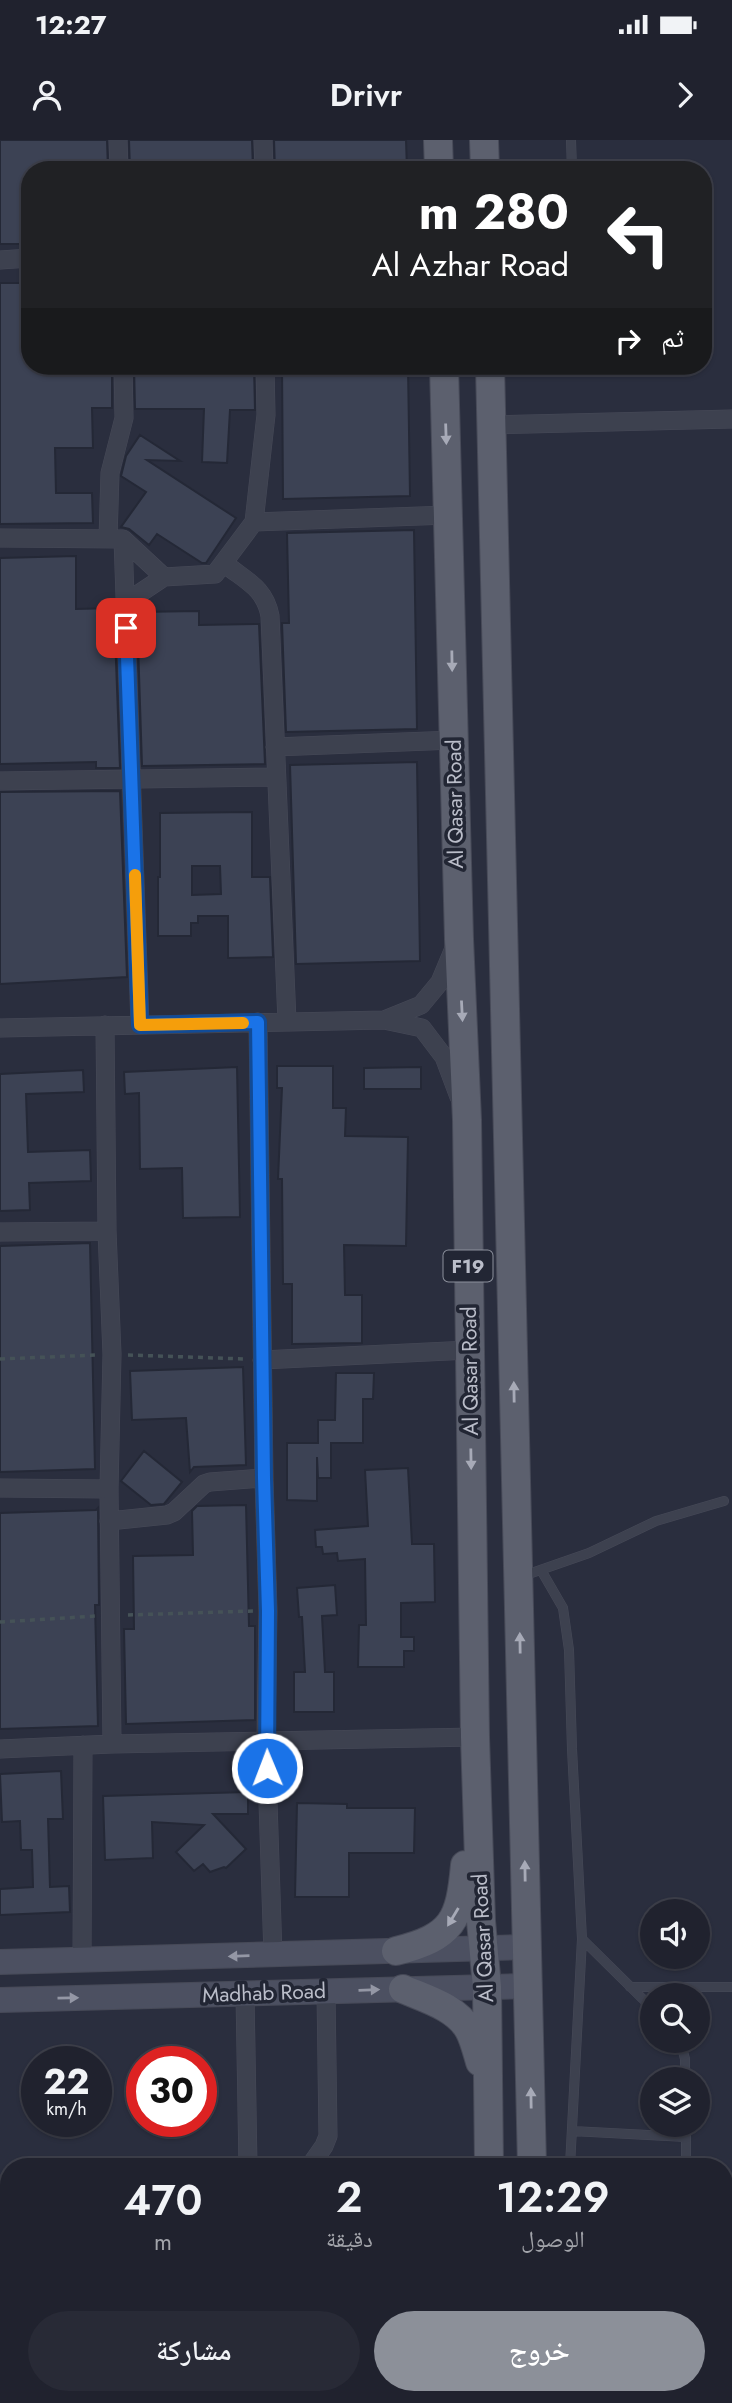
<!DOCTYPE html>
<html lang="ar">
<meta charset="utf-8">
<style>
body{margin:0;font-family:Jost,"Noto Naskh Arabic",sans-serif;background:#282a36;color:#f1f3f6;direction:rtl;height:100vh;display:flex;flex-direction:column;font-size:26px;white-space:nowrap}
*{box-sizing:border-box;margin:0}
p{font-size:23px;color:#a2a4aa}
.icon{flex:none;width:38px;height:38px;fill:none;stroke:currentColor;stroke-width:2;stroke-linecap:round;stroke-linejoin:round}
.map{position:relative;flex:1;overflow:hidden;direction:ltr}
.panel{position:absolute;left:0px;top:2018px;width:733px;height:247px;display:flex;flex-direction:column;background:#20222e;border-radius:28px 28px 0 0;box-shadow:0 2px 5px #0004,0 0 0 2px #3d3f4a;direction:rtl}
.panel>*{flex:none}
.guide{position:absolute;left:21px;top:21px;width:691px;height:214px;border-radius:28px;box-shadow:0 2px 5px #0004,0 0 0 2px #3d3f4a;direction:rtl;background:#202124;color:#fff;overflow:hidden}
.buttons{position:absolute;left:640px;top:1759px;display:grid;gap:14px}
.buttons a{display:grid;place-items:center;width:70px;height:70px;border-radius:50%;background:#20222e;box-shadow:0 2px 5px #0004,0 0 0 2px #3d3f4a;font-size:35px}
.speed{position:absolute;left:21px;top:1906px;display:flex;gap:14px;font-size:35px;font-weight:700;text-align:center}
.speed>*{display:grid;place-content:center;width:91px;height:91px;border-radius:50%;background:#20222e;box-shadow:0 2px 5px #0004,0 0 0 2px #3d3f4a;line-height:1}
.speed small{font-size:18px;font-weight:400}
.speed .limit{border:10px solid #d22;background:#fff;color:#111}
.pin{position:absolute;display:grid;place-items:center;width:60px;height:60px;color:#fff;margin:-30px;border-radius:14px;box-shadow:0 4px 10px #0006}
.me{position:absolute;width:77px;margin:-38px;rotate:359deg;stroke-linejoin:round;filter:drop-shadow(0 0 5px #0008)}
.turn{display:flex;align-items:center;gap:24px;height:147px;padding:0 28px;font-size:32px}
.turn .icon{width:91px;height:91px;stroke-width:2.5}
.turn b{display:block;font-size:49px;line-height:60px}
.then{display:flex;align-items:center;height:66px;padding:0 28px;background:#0003;gap:14px;font-size:26px}
.eta{display:flex;justify-content:space-evenly;align-items:center;height:119px;text-align:center}
.eta b{font-size:42px;font-weight:600;line-height:49px}
.action{display:flex;gap:14px;margin-top:auto;padding:14px 28px}
.action a{flex:1;height:80px;border-radius:42px;background:#8c9099;color:#fff;font-size:28px;font-weight:600;line-height:80px;text-align:center}
.action a+a{background:#282a36;color:#f1f3f6}
.status{display:flex;justify-content:space-between;align-items:center;height:49px;padding:0 35px;background:#20222e;direction:ltr}
.status svg{height:19px;fill:currentColor}
header{display:flex;justify-content:space-between;align-items:center;height:91px;padding:0 28px;background:#20222e;font-size:32px;font-weight:600}
.map>svg:first-child{display:block}
.building{fill:#3c4254;stroke:#242836;stroke-width:2;fill-rule:evenodd}
.lines{fill:none;stroke-linecap:round;stroke-linejoin:round}
.lane-casing{stroke:#474a58;stroke-width:10}
.street-casing{stroke:#474a58;stroke-width:19}
.secondary-casing{stroke:#474a58;stroke-width:26}
.primary-casing{stroke:#474a58;stroke-width:30}
.path{stroke:#455257;stroke-width:3.5;stroke-dasharray:5 5;stroke-linecap:butt}
.lane{stroke:#3d414f;stroke-width:9}
.street{stroke:#3d414f;stroke-width:18}
.secondary{stroke:#4c5061;stroke-width:24}
.primary{stroke:#5c606e;stroke-width:28}
.oneway{fill:#a7aab7}
.oneway2{fill:#9497a5}
.route-casing{stroke:#114b97;stroke-width:18}
.route{stroke:#1a73e8;stroke-width:12}
.slow{stroke:#f59e0b;stroke-width:12}
.labels{text-anchor:middle;stroke-width:7;stroke-linejoin:round;paint-order:stroke}
.shield{fill:#222634;stroke:#8c909c;stroke-width:2}
.shield-label{font-size:19px;font-weight:bold;fill:#babdc9}
.street-label{font-size:21px;fill:#babdc9;stroke:#222634}
</style>
<div class="status"><b>12:27</b><svg viewBox="0 0 49 12"><path d="M0 12V9h3v3zM5 12V6h3v6zM10 12V3h3v9zM15 12V0h3v12zM26 1h20v11H26zM47 4h2v5h-2z"/></svg></div>
<header><svg class="icon" aria-label="forward" viewBox="0 0 24 24"><path d="M9 5l7 7-7 7"/></svg>Drivr<svg class="icon" aria-label="person" viewBox="0 0 24 24"><circle cx="12" cy="8" r="4"/><path d="M4 21q1-7 8-7t8 7"/></svg></header>
<div class="map">
<svg width="732" height="2263" viewBox="0 0 732 2263">
<rect width="100%" height="100%" fill="#2a2e3e"/>
<path class="building" d="M0 0H107L108 30H30V104H0Z
M129 0H252L253 30H130Z
M274 0H406L407 30H275Z
M0 143H30V226H112V268H92L93 308H55L56 353H92L93 383 0 384Z
M134 226H254L255 270H230L227 323 202 322 204 269H135Z
M282 226H408L410 356 283 359Z
M140 295 180 321 147 320 236 378 206 423H202L157 394 149 405 129 389 121 387 146 352 121 336 126 316Z
M414 390 417 589 286 592 282 483H289L287 393Z
M76 416V469L114 468 120 628H96V622L0 624V418Z
M199 471V485L259 484 265 624 142 626 137 472Z
M417 622 420 821 296 824 290 625Z
M120 651 127 837 0 844V652Z
M252 672V737H270L273 817 228 818V776H198V783H191V796H158V737H160V673ZM192 726H220L221 754 192 755Z
M277 926H333V968H346L345 996 408 997 406 1106 344 1105 345 1155H362V1203L292 1204V1144H283L282 1039H278L282 948H277Z
M237 927 240 1077 183 1078 182 1028 140 1029 139 953 125 954 124 932Z
M421 927V949H364V928Z
M83 930 84 952 26 954 28 1012 90 1010 91 1041 29 1043 30 1070 0 1071V934Z
M90 1103 95 1329 0 1332V1106Z
M243 1227 246 1325 194 1327 190 1332 186 1278 132 1280 130 1231Z
M336 1233H374L373 1259H363V1303H331V1338H318L317 1317V1361L287 1360V1303H318V1280H335Z
M144 1311 182 1342 164 1364 151 1365 121 1341Z
M408 1328 412 1404H434L435 1462 401 1463V1497H414V1511H404V1527H358L359 1485H366L365 1419 338 1421 337 1413 323 1414 322 1407H316L315 1390 368 1386 365 1330Z
M246 1365 249 1486H255V1580L126 1584 124 1489H134L133 1416 193 1415 192 1371 197 1366Z
M98 1368 99 1465H95L98 1586 0 1589V1373L96 1370Z
M335 1445 337 1475 322 1476 325 1532H334V1572H294V1532H305L302 1477H299L297 1448Z
M61 1631 63 1679H48L50 1747 69 1746 70 1772 0 1775V1749L33 1747 32 1710H21L20 1681 2 1682 0 1634Z
M248 1652V1674H213L246 1709 226 1728 224 1727 210 1732 203 1724 194 1731 176 1712 204 1685 152 1682 153 1718 105 1720 103 1656Z
M297 1663 347 1664V1668H415L414 1713H349V1757H295Z"/>
<g class="lines">
<defs>
<path id="lane" d="M571 0 572 30
M541 1430 563 1468 569 1510 572 1609 582 1799 570 2026
M523 1436 589 1413 656 1381 724 1361
M582 1799 653 1869
M630 1847H732
M680 1900 685 1919V1939
M686 1984V2026
M572 1991 686 1997
M724 2122H732
M724 2241 732 2240
M567 2256V2263
M654 2256V2263"/>
<path id="street" d="M118 0 119 30
M263 0 264 30
M0 120 30 118
M492 285 732 279
M254 382 448 375
M0 398 123 399 164 437 215 434 254 382 266 275 265 226
M108 399 110 333 124 278 123 226
M123 399 140 885
M225 424C246 441 265 448 270 476L287 881
M125 463 164 437
M275 607 454 600
M0 641 276 637
M384 880 421 865 440 842 455 806
M258 882 264 1338 268 1471 266 1601 273 1815
M105 885 107 1091 112 1214 109 1349 112 1604
M0 888 384 880 422 888 444 917 459 957
M0 1092 107 1091
M262 1220 469 1210
M0 1348 109 1349
M109 1381 167 1375 174 1372 204 1344 210 1342 264 1338
M0 1609 112 1604 475 1597
M82 1820 83 1605
M245 1854 248 2026
M310 2026 324 2006 328 1996 326 1851
M0 2050 9 2049
M387 2256V2263
M249 2263V2256"/>
<path id="secondary" d="M0 1822 527 1807
M0 1860 528 1846"/>
<path id="primary" d="M438 0 439 30
M484 0 485 30
M444 226 459 799 467 980 475 1597 481 1781 487 1847 489 2026
M490 226 532 2026
M396 1811C453 1797 460 1780 465 1725
M403 1849C426 1859 456 1867 469 1890 474 1899 477 1912 480 1922
M494 2256 495 2263
M536 2256V2263"/>
</defs>
<use href="#lane" class="lane-casing"/>
<use href="#street" class="street-casing"/>
<use href="#secondary" class="secondary-casing"/>
<use href="#primary" class="primary-casing"/>
<path class="path" d="M128 1215 246 1219
M0 1219 96 1215
M128 1475 253 1471
M0 1482 96 1476"/>
<use href="#lane" class="lane"/>
<use href="#street" class="street"/>
<use href="#secondary" class="secondary"/>
<use href="#primary" class="primary"/>
</g>
<defs><path id="oneway-solid" d="M-6-.8H1V-3.2L6.5 0L1 3.2V.8H-6Z" transform="scale(1.75)"/></defs>
<g class="oneway">
<use href="#oneway-solid" transform="translate(446 294) rotate(88)"/>
<use href="#oneway-solid" transform="translate(452 521) rotate(89)"/>
<use href="#oneway-solid" transform="translate(462 871) rotate(87)"/>
<use href="#oneway-solid" transform="translate(514 1252) rotate(-91)"/>
<use href="#oneway-solid" transform="translate(471 1319) rotate(89)"/>
<use href="#oneway-solid" transform="translate(520 1503) rotate(-91)"/>
<use href="#oneway-solid" transform="translate(525 1731) rotate(-91)"/>
<use href="#oneway-solid" transform="translate(453 1777) rotate(121)"/>
<use href="#oneway-solid" transform="translate(531 1958) rotate(-91)"/>
</g>
<g class="oneway2">
<use href="#oneway-solid" transform="translate(239 1816) rotate(178)"/>
<use href="#oneway-solid" transform="translate(369 1850) rotate(-2)"/>
<use href="#oneway-solid" transform="translate(68 1858) rotate(-1)"/>
</g>
<g class="lines">
<defs>
<path id="route" d="M126 488 140 885 258 882 264 1338 268 1471 267 1628"/>
</defs>
<use href="#route" class="route-casing"/>
<use href="#route" class="route"/>
<path class="slow" d="M135 735 140 885 243 883"/>
</g>
<g class="labels">
<rect class="shield" x="443.5" y="1110.5" width="49" height="31" rx="5"/>
<g class="shield-label">
<text x="468" y="1133">F19</text>
</g>
<g class="street-label">
<text transform="translate(455 664) rotate(-91)" y="7">Al Qasar Road</text>
<text transform="translate(470 1231) rotate(-91)" y="7">Al Qasar Road</text>
<text transform="translate(483 1798) rotate(-93)" y="7">Al Qasar Road</text>
<text transform="translate(264 1853) rotate(-2)" y="7">Madhab Road</text>
</g>
</g>
</svg>
<div class="buttons">
<a><svg class="icon" aria-label="sound" viewBox="0 0 24 24"><path d="M4 9h4l5-4v14l-5-4H4zM17 9q2 3 0 6"/></svg></a>
<a><svg class="icon" aria-label="search" viewBox="0 0 24 24"><circle cx="10" cy="10" r="6"/><path d="M15 15l6 6"/></svg></a>
<a><svg class="icon" aria-label="layers" viewBox="0 0 24 24"><path d="M12 4l9 5-9 5-9-5zM3 14l9 5 9-5"/></svg></a>
</div>
<div class="speed"><div>22<small>km/h</small></div><div class="limit">30</div></div>
<div class="pin" style="left:126px;top:488px;background:#d93025"><svg class="icon" aria-label="arrive" viewBox="0 0 24 24"><path d="M6 21V4h12l-3 4 3 4H6"/></svg></div>
<svg class="me" style="left:267px;top:1628px" viewBox="-20 -20 40 40"><circle r="17" fill="#1a73e8" stroke="#fff" stroke-width="3"/><path d="M0-11L8 9 0 5-8 9z" fill="#fff"/></svg>
<div class="guide">
<div class="turn"><svg class="icon" aria-label="left" viewBox="0 0 24 24"><path d="M17 20v-9H6M10 6l-5 5 5 5"/></svg><div><b>280 m</b>Al Azhar Road</div></div>
<div class="then">ثم<svg class="icon" aria-label="right" viewBox="0 0 24 24"><path d="M7 20v-9h11M14 6l5 5-5 5"/></svg></div>
</div>
<section class="panel">
<div class="eta">
<div><b>12:29</b><p>الوصول</p></div>
<div><b>2</b><p>دقيقة</p></div>
<div><b>470</b><p>m</p></div>
</div>
<div class="action"><a>خروج</a><a>مشاركة</a></div>
</section>
</div>
